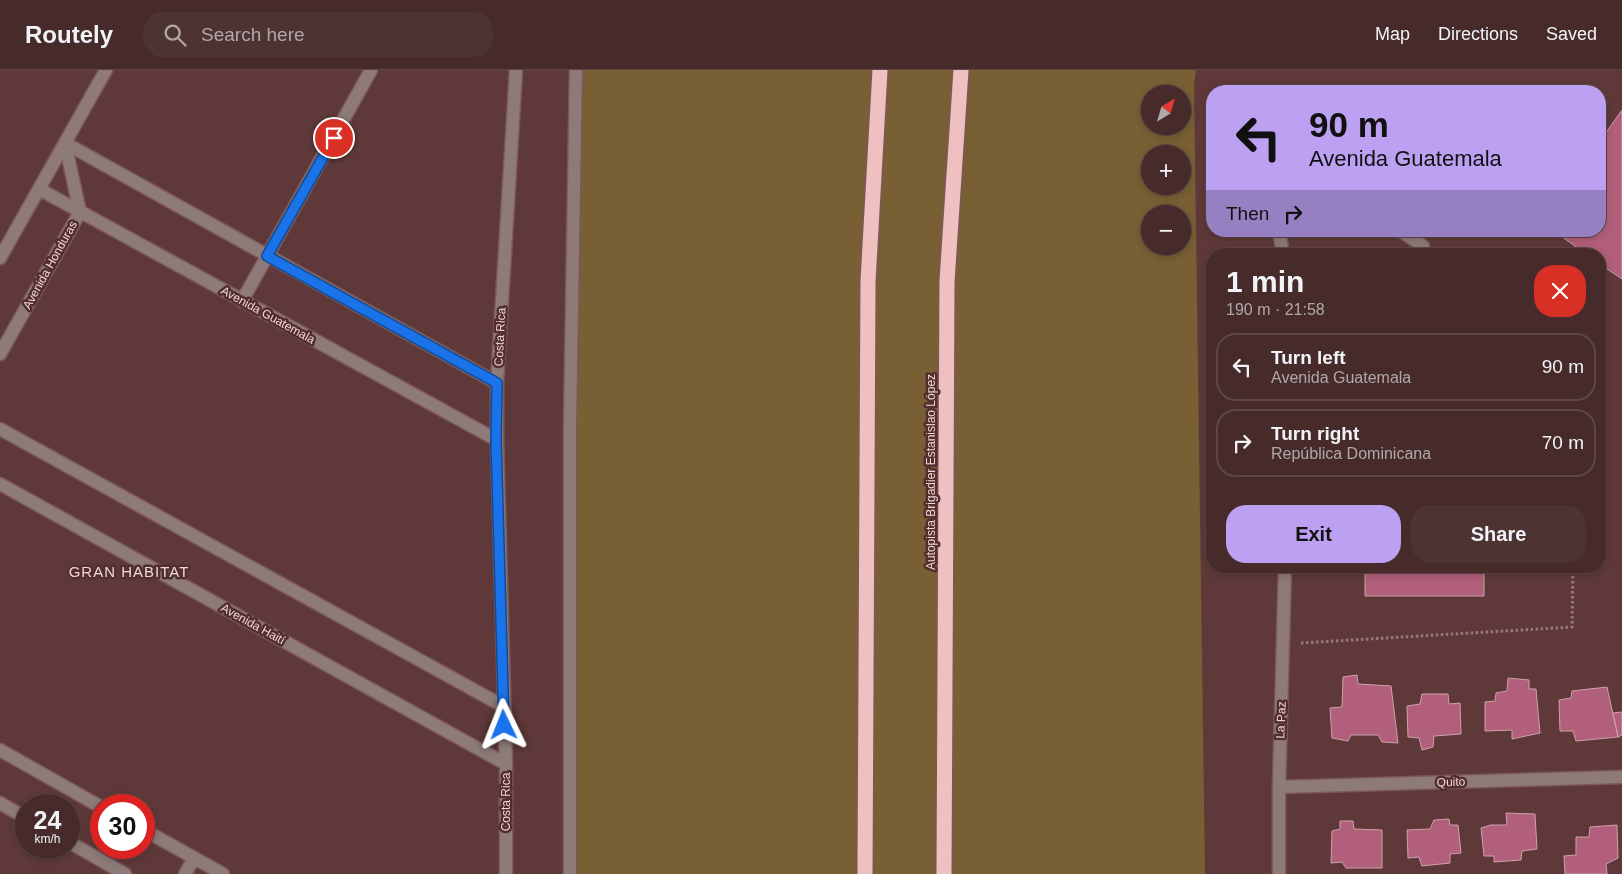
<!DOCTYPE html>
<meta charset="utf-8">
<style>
body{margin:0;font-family:Helvetica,sans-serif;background:#4e3333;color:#f1f3f6;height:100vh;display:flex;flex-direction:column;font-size:19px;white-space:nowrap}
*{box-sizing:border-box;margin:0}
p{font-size:16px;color:#b0a7a9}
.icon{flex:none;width:28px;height:28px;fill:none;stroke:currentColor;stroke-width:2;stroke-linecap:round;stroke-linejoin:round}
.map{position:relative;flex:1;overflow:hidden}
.details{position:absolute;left:1206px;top:178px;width:400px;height:325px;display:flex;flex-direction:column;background:#472b2b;border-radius:20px;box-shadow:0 2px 8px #0003,0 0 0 1px #5f4747}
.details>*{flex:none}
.top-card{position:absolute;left:1206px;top:15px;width:400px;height:152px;border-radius:20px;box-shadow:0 2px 8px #0003,0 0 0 1px #5f4747;background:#bca0f2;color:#111;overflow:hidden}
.needle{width:32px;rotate:38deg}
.controls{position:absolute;left:1141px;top:15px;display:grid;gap:10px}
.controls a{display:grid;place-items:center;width:50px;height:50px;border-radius:50%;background:#472b2b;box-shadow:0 2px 8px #0003,0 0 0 1px #5f4747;font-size:25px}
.speed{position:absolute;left:15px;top:724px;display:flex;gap:10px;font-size:25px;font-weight:700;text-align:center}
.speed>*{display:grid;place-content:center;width:65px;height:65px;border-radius:50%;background:#472b2b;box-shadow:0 2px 8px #0003,0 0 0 1px #5f4747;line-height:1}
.speed small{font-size:12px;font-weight:400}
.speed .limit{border:8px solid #d22;background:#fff;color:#111}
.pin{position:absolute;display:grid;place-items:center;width:42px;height:42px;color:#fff;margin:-21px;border:2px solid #fff;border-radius:50%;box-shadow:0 1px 5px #0007}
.me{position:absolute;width:55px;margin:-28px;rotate:358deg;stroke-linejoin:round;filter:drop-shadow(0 0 4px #0008)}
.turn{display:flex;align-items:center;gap:18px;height:105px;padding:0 20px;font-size:22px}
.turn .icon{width:65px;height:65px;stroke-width:2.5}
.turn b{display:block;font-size:35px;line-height:42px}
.then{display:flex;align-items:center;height:48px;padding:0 20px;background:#0003;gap:10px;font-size:19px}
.round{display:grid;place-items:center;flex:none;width:52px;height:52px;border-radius:20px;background:#4e3333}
.overview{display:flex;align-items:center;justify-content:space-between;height:85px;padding:0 20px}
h1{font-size:30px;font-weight:700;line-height:38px}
.cta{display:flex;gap:10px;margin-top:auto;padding:10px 20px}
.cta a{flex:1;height:58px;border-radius:20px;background:#bca0f2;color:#111;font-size:20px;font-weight:700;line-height:58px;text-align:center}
.cta a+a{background:#4e3333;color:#f1f3f6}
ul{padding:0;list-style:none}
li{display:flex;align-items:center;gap:15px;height:68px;margin:0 10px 8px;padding:0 10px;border:2px solid #5f4747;border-radius:20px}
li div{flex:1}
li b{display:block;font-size:19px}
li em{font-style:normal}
header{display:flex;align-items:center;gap:30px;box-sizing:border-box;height:70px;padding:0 25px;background:#472b2b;border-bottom:1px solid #5f4747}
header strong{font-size:24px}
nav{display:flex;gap:28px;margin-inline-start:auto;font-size:18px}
.search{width:350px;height:45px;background:#4e3333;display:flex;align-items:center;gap:12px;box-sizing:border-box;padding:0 18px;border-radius:20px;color:#b0a7a9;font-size:19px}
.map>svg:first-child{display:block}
.green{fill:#785f34;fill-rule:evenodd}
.building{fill:#b15f7b;stroke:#cda1ad}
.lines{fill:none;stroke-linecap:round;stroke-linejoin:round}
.minor-casing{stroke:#7c5958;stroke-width:15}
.highway-casing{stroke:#7c5958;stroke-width:18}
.path{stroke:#997878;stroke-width:3;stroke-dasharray:2.5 2.5;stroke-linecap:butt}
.minor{stroke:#8d7a79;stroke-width:12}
.highway{stroke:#efc0bf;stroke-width:15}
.route-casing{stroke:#114b97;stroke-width:12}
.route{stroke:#1a73e8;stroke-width:9}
.labels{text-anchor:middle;stroke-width:5;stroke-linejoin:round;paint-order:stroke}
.street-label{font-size:12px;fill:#efd7d6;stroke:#532e2f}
.quarter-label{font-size:15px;letter-spacing:1px;fill:#efd7d6;stroke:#532e2f}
</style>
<header>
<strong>Routely</strong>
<div class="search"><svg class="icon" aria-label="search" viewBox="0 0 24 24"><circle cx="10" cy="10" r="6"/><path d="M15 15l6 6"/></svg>Search here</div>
<nav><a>Map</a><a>Directions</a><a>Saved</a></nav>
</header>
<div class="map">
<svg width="1622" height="804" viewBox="0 0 1622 804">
<rect width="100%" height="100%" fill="#5f3939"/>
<path class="green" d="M576 0H1196L1194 15 1205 804H570ZM1150 24H1182V56H1150ZM1150 84H1182V116H1150ZM1150 144H1182V176H1150Z"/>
<path class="building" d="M1622 40V209L1600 194V184H1586L1554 161H1600V71Z
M1354 496H1484V526H1365V498H1355Z
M1357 605 1358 614 1391 616 1398 673 1382 672 1378 665H1351L1348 671 1332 668 1330 638 1342 637 1343 607Z
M1508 608 1529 610V619H1536L1540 663 1512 669V660L1485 661V632L1495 631 1496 623 1507 621Z
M1607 617 1618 667 1576 671 1573 661H1560L1559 630 1571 628 1572 621Z
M1422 624H1448L1449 634 1460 633 1461 664 1434 666 1433 677 1422 680 1419 668 1408 667 1407 636 1420 634Z
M1622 642V665L1618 667 1613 643Z
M1506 743 1535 744 1537 779 1522 781 1521 790 1494 792V786H1484L1481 758 1491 755H1507Z
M1449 749 1450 755H1458L1461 783 1450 784V793L1422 796 1419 787 1408 788 1407 760 1430 759 1434 750Z
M1340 751H1353L1354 759 1382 760V798H1346L1342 792 1331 793 1332 761 1340 759Z
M1617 755 1618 788 1606 794 1607 804H1565L1564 786 1576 785V767H1589L1590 757Z"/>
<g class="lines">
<defs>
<path id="minor" d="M65 73 497 313
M39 119 497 370
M1279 161 1283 184
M1401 161 1423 176
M0 188 106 0
M242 231 371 0
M0 284 80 142 65 73
M0 359 503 636
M0 414 506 694
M0 680 101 737
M1279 717 1622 707
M0 733 26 748
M144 760 223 804
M69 772 125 804
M185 804 194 788
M506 804V694L497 370V313L516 0
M570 804V357L576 0
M1279 804V717L1285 496"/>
<path id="highway" d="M865 804 868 211 880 0
M944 804 947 211 961 0"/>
</defs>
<use href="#minor" class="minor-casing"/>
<use href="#highway" class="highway-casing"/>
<path class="path" d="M1301 573 1572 557 1573 496"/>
<use href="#minor" class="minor"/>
<use href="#highway" class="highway"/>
</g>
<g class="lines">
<defs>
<path id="route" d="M334 68 267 186 497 313 496 370 504 655"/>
</defs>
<use href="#route" class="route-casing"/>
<use href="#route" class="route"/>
</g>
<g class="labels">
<g class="street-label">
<text transform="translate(50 195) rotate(-61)" y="4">Avenida Honduras</text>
<text transform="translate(268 245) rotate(29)" y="4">Avenida Guatemala</text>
<text transform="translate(500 267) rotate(-87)" y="4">Costa Rica</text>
<text transform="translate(931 402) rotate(-90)" y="4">Autopista Brigadier Estanislao López</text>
<text transform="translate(253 554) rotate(29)" y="4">Avenida Haití</text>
<text transform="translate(1281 650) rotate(-88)" y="4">La Paz</text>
<text transform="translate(1451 712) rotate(-2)" y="4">Quito</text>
<text transform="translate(506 732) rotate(-90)" y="4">Costa Rica</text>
</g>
<g class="quarter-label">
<text x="129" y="507">GRAN HABITAT</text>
</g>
</g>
</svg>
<div class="controls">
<a><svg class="needle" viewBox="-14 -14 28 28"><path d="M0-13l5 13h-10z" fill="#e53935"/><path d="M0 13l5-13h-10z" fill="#b0a7a9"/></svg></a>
<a>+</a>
<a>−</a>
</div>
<div class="speed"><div>24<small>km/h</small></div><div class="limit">30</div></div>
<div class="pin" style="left:334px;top:68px;background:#d93025"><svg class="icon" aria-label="arrive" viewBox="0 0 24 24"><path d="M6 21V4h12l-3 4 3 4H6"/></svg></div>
<svg class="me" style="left:504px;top:655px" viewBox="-20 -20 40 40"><path d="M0-17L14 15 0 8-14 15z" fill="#1a73e8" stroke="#fff" stroke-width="4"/></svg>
<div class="top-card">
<div class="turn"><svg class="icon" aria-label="left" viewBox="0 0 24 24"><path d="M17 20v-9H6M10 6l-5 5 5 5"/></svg><div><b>90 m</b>Avenida Guatemala</div></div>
<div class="then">Then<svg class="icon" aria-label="right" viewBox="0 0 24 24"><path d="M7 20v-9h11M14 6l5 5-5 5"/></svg></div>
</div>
<section class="details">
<div class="overview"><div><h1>1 min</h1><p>190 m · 21:58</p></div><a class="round" style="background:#d93025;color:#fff"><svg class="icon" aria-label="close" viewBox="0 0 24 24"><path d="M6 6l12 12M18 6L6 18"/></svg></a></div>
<ul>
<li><svg class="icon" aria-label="left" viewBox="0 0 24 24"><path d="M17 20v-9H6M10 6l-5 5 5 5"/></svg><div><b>Turn left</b><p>Avenida Guatemala</p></div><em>90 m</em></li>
<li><svg class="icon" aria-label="right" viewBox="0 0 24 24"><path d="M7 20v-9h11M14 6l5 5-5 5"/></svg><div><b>Turn right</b><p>República Dominicana</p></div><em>70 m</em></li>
</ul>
<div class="cta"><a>Exit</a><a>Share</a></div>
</section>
</div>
